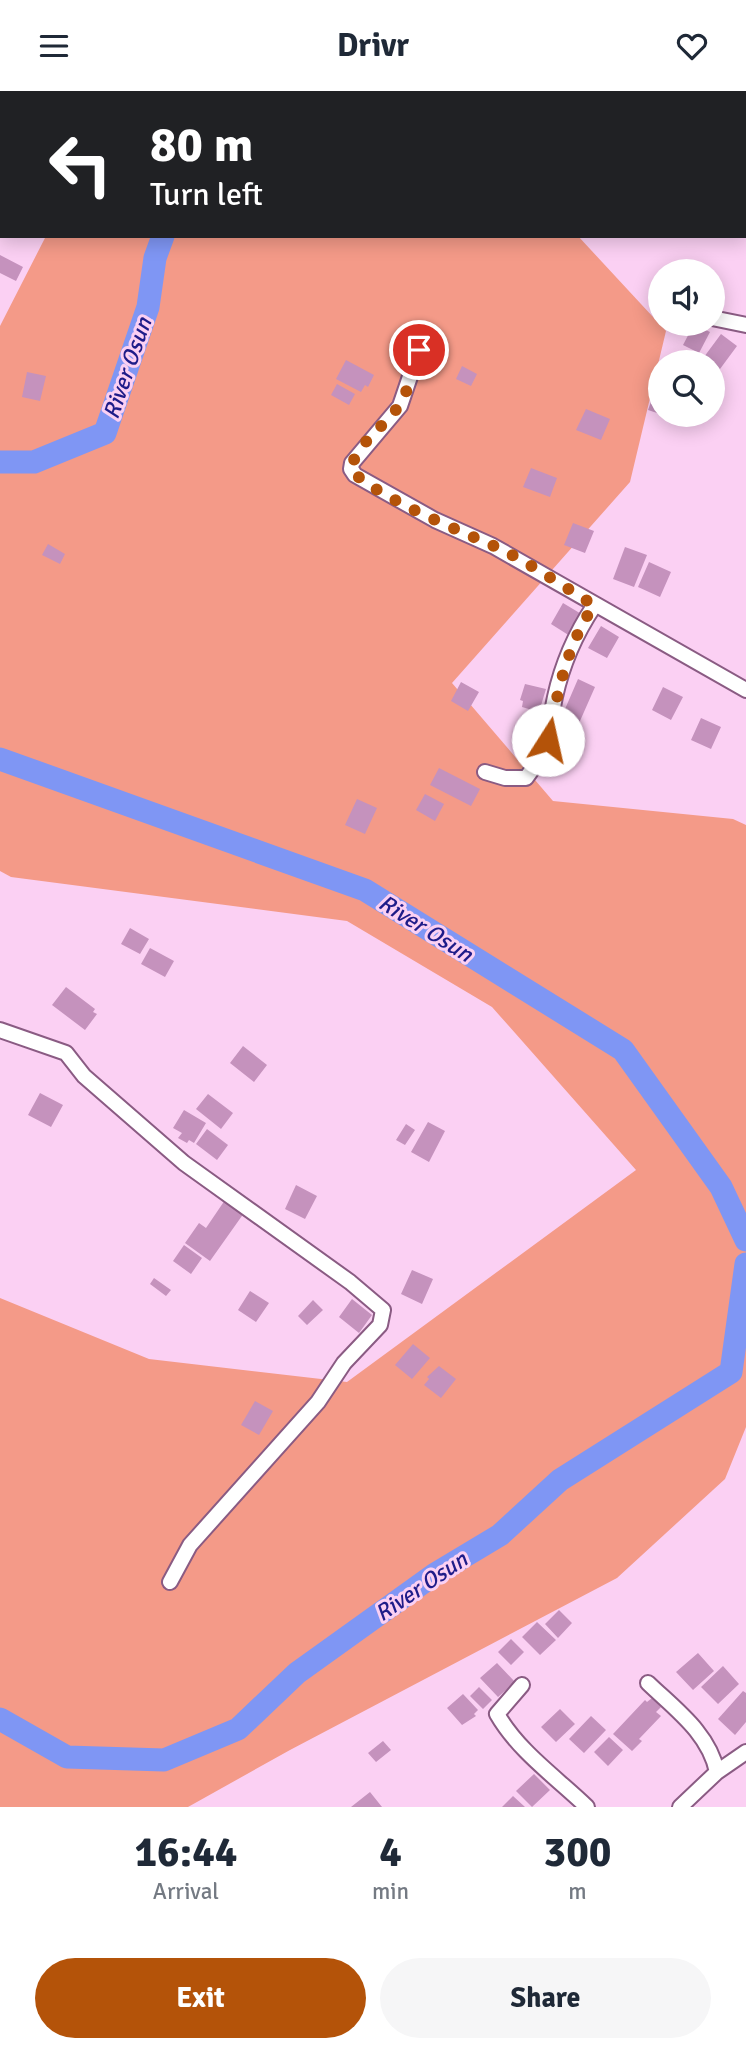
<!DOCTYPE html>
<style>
body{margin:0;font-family:Signika,sans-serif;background:#f6f6f7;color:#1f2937;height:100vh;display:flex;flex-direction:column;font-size:26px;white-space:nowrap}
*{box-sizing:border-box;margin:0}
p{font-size:23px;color:#747a83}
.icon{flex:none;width:38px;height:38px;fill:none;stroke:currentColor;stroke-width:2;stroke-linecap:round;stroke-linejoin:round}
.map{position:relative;height:1716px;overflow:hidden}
.details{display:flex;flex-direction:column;background:#fff;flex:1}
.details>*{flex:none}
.hud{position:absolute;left:0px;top:0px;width:747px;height:147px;box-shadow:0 4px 18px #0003;background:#202124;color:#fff;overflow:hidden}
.fabs{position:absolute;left:648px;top:168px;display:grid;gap:14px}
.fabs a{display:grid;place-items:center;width:77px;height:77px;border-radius:50%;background:#fff;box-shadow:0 4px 18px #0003;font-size:35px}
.pin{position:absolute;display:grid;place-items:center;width:60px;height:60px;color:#fff;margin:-30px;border:4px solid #fff;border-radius:50%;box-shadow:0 2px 7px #0007}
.me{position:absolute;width:77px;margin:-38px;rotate:10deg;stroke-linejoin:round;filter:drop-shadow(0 0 5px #0008)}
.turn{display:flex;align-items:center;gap:24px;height:147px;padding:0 35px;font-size:32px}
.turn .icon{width:91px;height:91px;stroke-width:2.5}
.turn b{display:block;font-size:49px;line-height:60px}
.eta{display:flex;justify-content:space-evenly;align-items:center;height:119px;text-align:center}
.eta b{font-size:42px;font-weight:700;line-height:49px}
.cta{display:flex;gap:14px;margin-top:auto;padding:14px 35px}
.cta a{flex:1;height:80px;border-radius:42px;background:#b45309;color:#fff;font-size:28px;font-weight:700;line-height:80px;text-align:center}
.cta a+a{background:#f6f6f7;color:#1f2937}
header{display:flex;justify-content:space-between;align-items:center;height:91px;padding:0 35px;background:#fff;font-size:32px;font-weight:700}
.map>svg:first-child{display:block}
.green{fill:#f49a88}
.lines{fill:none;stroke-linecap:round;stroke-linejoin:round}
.river{stroke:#7f96f4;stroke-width:23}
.building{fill:#c592bd}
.street-casing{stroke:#8a5b83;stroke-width:18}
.street{stroke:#fff;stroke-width:14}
.route{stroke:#b45309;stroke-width:12;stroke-dasharray:0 21.6}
.labels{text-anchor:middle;stroke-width:6;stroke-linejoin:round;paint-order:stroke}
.water-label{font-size:23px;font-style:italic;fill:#1e1c89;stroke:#fbd0f3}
</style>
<header><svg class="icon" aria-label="menu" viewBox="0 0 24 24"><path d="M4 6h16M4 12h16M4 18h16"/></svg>Drivr<svg class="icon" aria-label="heart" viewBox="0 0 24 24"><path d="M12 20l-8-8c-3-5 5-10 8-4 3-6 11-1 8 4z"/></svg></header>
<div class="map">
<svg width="746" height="1716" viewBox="0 0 746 1716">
<rect width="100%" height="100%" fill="#fbd0f3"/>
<path class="green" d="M120 0H443L445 2H119Z
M46 145H578L666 240 630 391 452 592 553 710 733 728 746 734V1336L725 1388 617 1487 290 1659 188 1716H0V1207L149 1268 347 1291 636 1079 492 916 347 830 11 786 0 780V235Z"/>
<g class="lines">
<path class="river" d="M223 2 224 0
M0 371H34L105 342 148 216 155 167 163 145
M0 668 365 799 623 959 721 1096 746 1149
M0 1628 67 1666 164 1669 238 1638 297 1582 435 1483 500 1444 560 1389 731 1281 746 1173"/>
</g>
<path class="building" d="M0 164 23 176 16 190 0 182Z
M694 233 710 241 699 262 683 254Z
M721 243 737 255 720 278 704 266Z
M346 269 374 284 368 296 365 294 361 301 336 288Z
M462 275 477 283 471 295 456 288Z
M27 281 46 285 40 310 22 306Z
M659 288H660V323L648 319Z
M337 293 355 303 349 314 331 304Z
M586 318 610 328 601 349 576 339Z
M531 377 557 387 550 406 523 396Z
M573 432 594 440 585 462 564 454Z
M48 453 65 463 60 473 42 464Z
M625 456 647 464 634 496 613 488Z
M649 471 671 481 660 506 638 496Z
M563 512 583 524 570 545 551 533Z
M601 535 619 546 607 567 588 557Z
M578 588 595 596 576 639 559 632Z
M461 591 479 601 468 620 451 610Z
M525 593 546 598 539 621 522 616 523 610 520 609Z
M663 596 683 606 671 629 652 619Z
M701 627 721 636 711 658 691 649Z
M557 640 576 646 568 669 549 663Z
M439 677 480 698 471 715 430 694Z
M425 703 444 713 435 730 416 719Z
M357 708 377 717 365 743 345 734Z
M130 837 149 848 140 863 121 853Z
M150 857 174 870 165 886 141 873Z
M66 896 95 918 93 921 97 923 85 939 52 914Z
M243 955 267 974 254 991 230 972Z
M40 1002 63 1014 51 1036 28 1024Z
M208 1003 233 1022 221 1038 196 1018Z
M184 1019 206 1032 194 1052 189 1049 187 1052 178 1047 182 1042 173 1037Z
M428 1031 445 1040 429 1071 411 1061Z
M406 1033 415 1039 405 1054 396 1049Z
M207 1038 228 1054 217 1069 196 1053Z
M296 1094 317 1105 305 1128 285 1118Z
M225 1109 244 1122 210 1170 185 1152 199 1132 206 1137Z
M184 1154 202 1167 191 1183 173 1170Z
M412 1179 433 1188 422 1213 401 1203Z
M154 1187 171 1199 166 1205 150 1193Z
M250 1200 269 1212 256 1231 238 1219Z
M352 1208 372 1224 359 1242 339 1226Z
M313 1209 323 1219 307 1234 298 1225Z
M413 1253 430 1267 412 1288 395 1274Z
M439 1275 456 1288 441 1307 424 1294 429 1288 427 1286Z
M255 1310 273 1320 259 1344 241 1334Z
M559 1519 572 1532 558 1547 545 1533Z
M537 1531 556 1549 540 1564 522 1546Z
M511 1548 524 1561 511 1574 498 1561Z
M698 1562 714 1580 693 1599 676 1581Z
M497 1572 515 1591 498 1606 480 1587Z
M723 1575 739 1593 718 1613 701 1596Z
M479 1596 492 1609 483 1618 470 1605Z
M743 1600 746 1602V1631L735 1644 718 1628Z
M463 1603 478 1619 474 1623 476 1625 462 1634 447 1617Z
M652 1607 661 1616 656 1621 661 1625 639 1648 642 1650 632 1660 613 1643 645 1609 647 1611Z
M560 1618 575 1633 556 1651 541 1636Z
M591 1625 606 1639 584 1662 569 1648Z
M609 1646 623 1659 608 1675 594 1661Z
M383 1650 391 1659 376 1671 368 1662Z
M534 1683 550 1699 532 1716 516 1700Z
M370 1701 382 1716H351Z
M513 1705 525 1716H502Z"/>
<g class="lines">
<defs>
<path id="street" d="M712 227 746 234
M419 259 400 315 352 372 351 378 355 384 435 429 493 455 746 599
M485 681 505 687H526C548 659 548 639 555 606 562 574 576 542 594 515
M0 939 66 962 84 985 184 1072 350 1191 383 1219 380 1234 344 1272 318 1311 190 1454 170 1491
M648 1592C675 1618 709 1642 717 1681
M522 1594 497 1623C519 1661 556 1686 587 1716
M680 1716 717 1681 746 1661"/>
</defs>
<use href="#street" class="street-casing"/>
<use href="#street" class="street"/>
</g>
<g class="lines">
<path class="route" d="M419 259C413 276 409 301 398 316 384 336 356 353 351 378 368 402 462 441 492 454 527 470 561 494 594 514 566 556 558 601 548 649"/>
</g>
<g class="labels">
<g class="water-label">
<text transform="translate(127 277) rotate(-71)" y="8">River Osun</text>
<text transform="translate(426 837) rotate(32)" y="8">River Osun</text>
<text transform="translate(421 1495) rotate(-34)" y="8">River Osun</text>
</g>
</g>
</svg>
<div class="fabs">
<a><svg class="icon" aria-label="sound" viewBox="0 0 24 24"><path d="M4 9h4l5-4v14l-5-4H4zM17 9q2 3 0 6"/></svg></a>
<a><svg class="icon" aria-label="search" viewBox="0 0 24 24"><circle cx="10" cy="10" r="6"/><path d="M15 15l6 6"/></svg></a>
</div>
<div class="pin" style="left:419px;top:259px;background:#d93025"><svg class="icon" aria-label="arrive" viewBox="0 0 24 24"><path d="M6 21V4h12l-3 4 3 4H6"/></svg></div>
<svg class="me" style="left:548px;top:649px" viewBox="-20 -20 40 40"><circle r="19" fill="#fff"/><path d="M0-13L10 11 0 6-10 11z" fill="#b45309"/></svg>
<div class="hud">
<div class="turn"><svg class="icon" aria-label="left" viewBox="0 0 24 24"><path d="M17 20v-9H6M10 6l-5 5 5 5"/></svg><div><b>80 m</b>Turn left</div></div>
</div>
</div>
<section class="details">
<div class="eta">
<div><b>16:44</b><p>Arrival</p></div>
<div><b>4</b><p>min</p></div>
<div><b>300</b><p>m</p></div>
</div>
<div class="cta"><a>Exit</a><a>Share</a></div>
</section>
